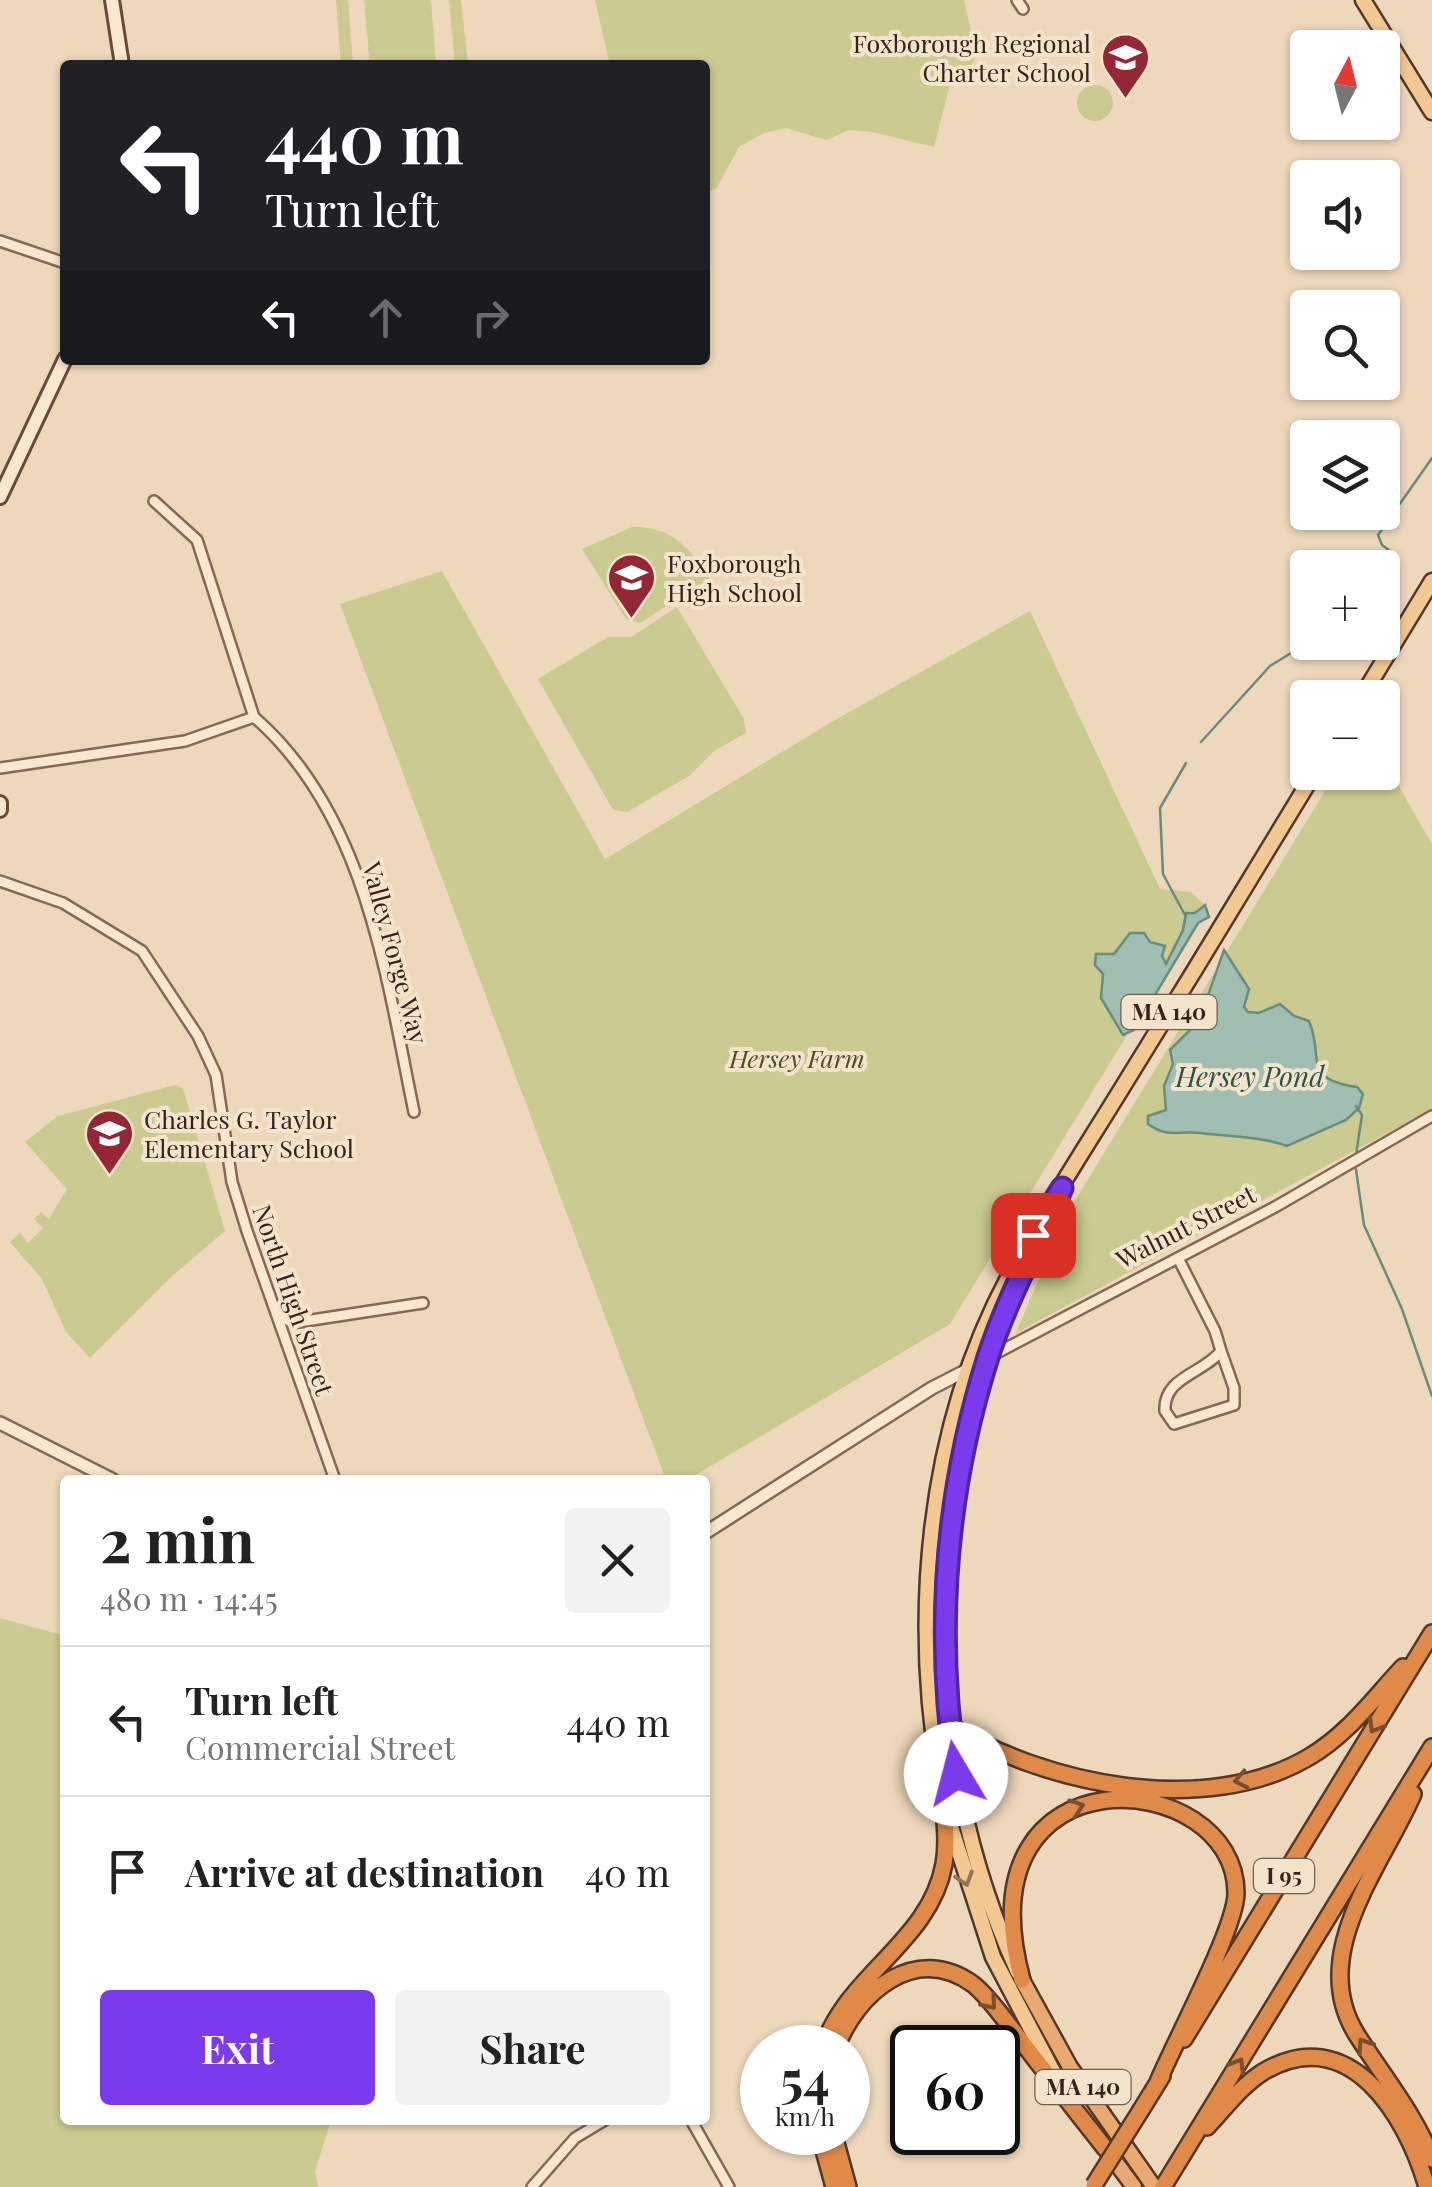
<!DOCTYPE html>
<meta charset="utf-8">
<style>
body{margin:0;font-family:"Playfair Display",serif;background:#f2f2f2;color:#222;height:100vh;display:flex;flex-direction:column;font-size:38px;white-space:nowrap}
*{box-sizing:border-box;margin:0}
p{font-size:32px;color:#767676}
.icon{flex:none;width:55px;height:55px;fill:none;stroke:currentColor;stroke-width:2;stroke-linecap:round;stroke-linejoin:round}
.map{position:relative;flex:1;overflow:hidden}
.side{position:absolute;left:60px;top:1475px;width:650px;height:650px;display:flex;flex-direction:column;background:#fff;border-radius:10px;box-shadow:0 2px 8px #0004}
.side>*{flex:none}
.banner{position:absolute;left:60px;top:60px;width:650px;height:305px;border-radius:10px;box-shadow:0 2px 8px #0004;background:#202124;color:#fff;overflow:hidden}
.needle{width:65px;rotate:7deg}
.buttons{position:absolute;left:1290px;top:30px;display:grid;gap:20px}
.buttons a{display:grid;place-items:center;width:110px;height:110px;border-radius:10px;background:#fff;box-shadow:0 2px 8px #0004;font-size:50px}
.speed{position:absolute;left:740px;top:2025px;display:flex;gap:20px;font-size:50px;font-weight:700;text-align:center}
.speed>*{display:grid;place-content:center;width:130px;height:130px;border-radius:50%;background:#fff;box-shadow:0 2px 8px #0004;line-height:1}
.speed small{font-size:25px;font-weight:400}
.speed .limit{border:5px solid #111;border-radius:15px;background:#fff;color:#111}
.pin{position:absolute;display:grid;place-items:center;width:85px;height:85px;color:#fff;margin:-42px;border-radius:20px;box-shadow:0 5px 15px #0006}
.me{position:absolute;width:110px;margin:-55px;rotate:352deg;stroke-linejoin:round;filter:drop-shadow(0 0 8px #0008)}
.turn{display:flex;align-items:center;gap:35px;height:210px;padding:0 40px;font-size:45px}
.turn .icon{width:130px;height:130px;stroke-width:2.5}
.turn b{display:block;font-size:70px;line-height:85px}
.lanes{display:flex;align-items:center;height:95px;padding:0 40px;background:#0003;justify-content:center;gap:50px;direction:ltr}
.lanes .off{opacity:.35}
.round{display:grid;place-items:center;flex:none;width:105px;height:105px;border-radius:10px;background:#f2f2f2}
.overview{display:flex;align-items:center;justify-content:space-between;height:170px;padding:0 40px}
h1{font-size:60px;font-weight:700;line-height:75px}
.action{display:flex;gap:20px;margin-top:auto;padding:20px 40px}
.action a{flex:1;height:115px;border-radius:10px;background:#7c3aed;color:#fff;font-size:40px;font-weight:700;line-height:115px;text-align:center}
.action a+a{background:#f2f2f2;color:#222}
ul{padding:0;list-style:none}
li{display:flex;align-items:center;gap:30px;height:150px;padding:0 40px;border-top:2px solid #e0e0e0}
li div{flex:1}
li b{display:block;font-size:38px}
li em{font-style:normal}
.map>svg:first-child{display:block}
.green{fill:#cbca91}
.water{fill:#a0bfb2;stroke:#688c7e;stroke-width:2.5}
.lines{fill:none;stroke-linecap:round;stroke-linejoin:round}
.stream{stroke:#688c7e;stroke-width:2.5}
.minor-casing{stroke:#856956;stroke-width:14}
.tertiary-casing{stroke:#856956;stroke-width:16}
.secondary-casing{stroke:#674a39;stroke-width:18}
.primary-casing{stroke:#52382b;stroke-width:19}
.trunk-casing{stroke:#52382b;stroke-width:19}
.motorway-casing{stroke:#52382b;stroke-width:20}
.minor{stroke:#f9e7cf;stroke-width:9}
.tertiary{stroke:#f9e7cf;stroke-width:11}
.secondary{stroke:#f9e7cf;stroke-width:12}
.primary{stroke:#f3c892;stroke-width:14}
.trunk{stroke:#eaa96e;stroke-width:14}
.motorway{stroke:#e08a4a;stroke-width:15}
.motorway-bridge-casing{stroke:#52382b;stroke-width:20;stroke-linecap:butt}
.motorway-bridge{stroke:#e08a4a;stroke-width:15}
.oneway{stroke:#794d2e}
.oneway2{stroke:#947656}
.route-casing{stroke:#51269a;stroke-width:25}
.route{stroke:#7c3aed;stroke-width:18}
.labels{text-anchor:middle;stroke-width:8;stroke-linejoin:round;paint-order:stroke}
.shield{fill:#f5e4cc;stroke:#6e5e50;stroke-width:2.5}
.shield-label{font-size:22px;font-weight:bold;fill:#34241b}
.poi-label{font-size:25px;fill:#34241b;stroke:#f5e4cc;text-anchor:start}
.street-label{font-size:25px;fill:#34241b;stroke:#f5e4cc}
.park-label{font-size:25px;font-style:italic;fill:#4b5121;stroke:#f5e4cc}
.water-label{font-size:28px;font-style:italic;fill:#2a544c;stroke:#f5e4cc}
</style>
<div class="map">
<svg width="1432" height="2187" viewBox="0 0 1432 2187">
<rect width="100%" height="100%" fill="#eed8bc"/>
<path class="green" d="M336 0H348L353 65H341Z
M364 0H431L436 65H370Z
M449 0H461L468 65H455Z
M595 0H964L976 52 974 61 949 88 934 147 872 132 849 130 826 140 786 128 764 133 739 147 716 189 705 192V65H610Z
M1077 103a18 18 0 1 1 36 0a18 18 0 1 1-36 0Z
M632 527C670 525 690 548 710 578L640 623 626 619 582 549Z
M442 571 605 859 835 720 1030 611 1160 889 1191 892 1205 905 1195 913 1189 911 1181 934 1184 942 950 1324 687 1480H666L340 604Z
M677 607 744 719 746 733 714 751 689 776 627 812 613 810 538 679 608 637H631Z
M1383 759 1432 844V1109L1016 1333 1065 1217 1336 773 1382 772Z
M175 1085 183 1088 225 1231 172 1276 90 1358 66 1332 42 1279 10 1242 20 1233 28 1243 43 1228 34 1219 41 1212 49 1219 67 1189 25 1142 58 1116Z
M0 1618 65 1636V2120H331L315 2171 318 2187H0Z"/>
<path class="water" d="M1205 905 1209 917 1198 923 1134 1030 1123 1035 1101 998 1103 974 1095 965 1096 954H1114L1130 933H1144L1150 942 1165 946 1162 956 1166 964 1183 930 1186 913H1195Z
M1224 950 1249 989 1244 1007 1248 1012 1259 1013 1280 1004 1294 1016 1309 1021C1325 1059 1300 1078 1357 1087L1363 1094 1359 1108 1346 1120 1287 1146C1260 1136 1230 1137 1201 1133 1178 1130 1169 1139 1148 1124V1116L1166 1110 1164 1086 1173 1064 1170 1050 1199 1021Z"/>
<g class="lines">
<path class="stream" d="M1382 587 1397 556 1382 545 1378 535 1432 458
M1201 742 1270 666 1309 642
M1186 763 1160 808 1163 874 1186 917
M1356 1155 1362 1115 1356 1106
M1355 1163 1364 1225 1402 1309 1432 1396"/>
<defs>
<path id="minor" d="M1017 0 1023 9
M0 241 65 263
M154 501 197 540 254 717C366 814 386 976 414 1112
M0 768 185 741 254 717
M0 881 63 903 142 951 198 1036 216 1075 232 1182 247 1231 335 1480
M1178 1258 1215 1331 1221 1351C1203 1374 1163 1377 1165 1411L1174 1424 1234 1405V1388L1221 1351
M277 1313 292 1323 423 1303
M991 1356 1275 1207 1432 1116
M691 2120 729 2187
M532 2187 575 2138 605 2120"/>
<path id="tertiary" d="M0 1423 113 1480
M705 1533 932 1388 973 1367"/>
<path id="secondary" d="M112 0 122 65
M0 497 65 359
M0 803V810"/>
<path id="primary" d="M1363 0 1432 112
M1361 698 1432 581
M942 1791C910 1620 926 1431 1009 1276 1043 1212 1084 1150 1122 1088 1187 983 1251 878 1315 772
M949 1821 993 1957 1056 2077
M1018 1972C930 1779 922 1556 989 1356 1002 1317 1020 1281 1037 1244"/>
<path id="trunk" d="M1022 1980 1070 2067 1154 2187
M1105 2148 1134 2187"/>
<path id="motorway" d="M949 1725C1045 1785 1206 1818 1309 1757 1348 1734 1373 1699 1403 1667
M1413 1794C1382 1866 1306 1955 1357 2035 1383 2076 1414 2113 1432 2159
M1022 1980C958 1743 1236 1767 1236 1893 1236 1928 1175 2041 1158 2082
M1184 2039 1432 1633
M823 2048C847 1974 930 1942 944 1864 949 1837 943 1807 940 1780
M836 2048C857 1992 916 1942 974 1985 991 1999 1005 2021 1019 2038 1047 2075 1076 2111 1105 2148
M1141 2110 1162 2076
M1207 2127C1225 2108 1241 2086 1263 2072 1350 2020 1407 2117 1427 2187
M819 2132 834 2187
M833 2132 848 2187
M1163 2187 1432 1747"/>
</defs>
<use href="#minor" class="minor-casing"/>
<use href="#tertiary" class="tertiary-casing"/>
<use href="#secondary" class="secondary-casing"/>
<use href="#primary" class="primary-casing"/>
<use href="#trunk" class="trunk-casing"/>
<use href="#motorway" class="motorway-casing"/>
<use href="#minor" class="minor"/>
<use href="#tertiary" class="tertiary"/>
<use href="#secondary" class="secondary"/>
<use href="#primary" class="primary"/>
<use href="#trunk" class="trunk"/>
<use href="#motorway" class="motorway"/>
<defs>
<path id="motorway-bridge" d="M1094 2185 1141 2110"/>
</defs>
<use href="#motorway-bridge" class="motorway-bridge-casing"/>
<use href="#motorway-bridge" class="motorway-bridge"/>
</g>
<defs><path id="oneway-chevron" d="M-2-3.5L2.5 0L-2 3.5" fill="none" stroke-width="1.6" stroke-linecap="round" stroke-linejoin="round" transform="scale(2.5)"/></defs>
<g class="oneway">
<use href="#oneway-chevron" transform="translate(1375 1726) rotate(121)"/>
<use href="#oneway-chevron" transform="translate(1241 1780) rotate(169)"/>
<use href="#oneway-chevron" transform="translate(1077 1807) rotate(-20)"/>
<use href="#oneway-chevron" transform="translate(990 2003) rotate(50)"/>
<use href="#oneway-chevron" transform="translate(1364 2045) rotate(-124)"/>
<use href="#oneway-chevron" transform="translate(1238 2065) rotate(-59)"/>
</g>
<use class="oneway2" href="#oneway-chevron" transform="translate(965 1879) rotate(72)"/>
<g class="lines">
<defs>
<path id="route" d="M956 1774C935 1634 945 1493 988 1357 1007 1299 1037 1244 1062 1188L1033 1235"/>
</defs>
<use href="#route" class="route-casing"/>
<use href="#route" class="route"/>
</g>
<defs>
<symbol id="school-pin" viewBox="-11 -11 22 30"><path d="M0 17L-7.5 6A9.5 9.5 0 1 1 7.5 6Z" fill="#942635" stroke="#f5e4cc"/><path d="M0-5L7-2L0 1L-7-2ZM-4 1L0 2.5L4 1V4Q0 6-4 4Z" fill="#fff"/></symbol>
</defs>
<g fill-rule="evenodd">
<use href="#school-pin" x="1098" y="30" width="55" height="75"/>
<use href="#school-pin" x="604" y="550" width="55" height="75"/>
<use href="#school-pin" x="82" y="1106" width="55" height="75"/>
</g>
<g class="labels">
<g class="shield">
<rect x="1121.5" y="995" width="95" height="34" rx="8"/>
<rect x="1254" y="1859" width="60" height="34" rx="8"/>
<rect x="1035.5" y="2070" width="95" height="34" rx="8"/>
</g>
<g class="shield-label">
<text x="1169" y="1020">MA 140</text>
<text x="1284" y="1884">I 95</text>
<text x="1083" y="2095">MA 140</text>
</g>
<g class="poi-label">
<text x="1091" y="53" text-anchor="end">Foxborough Regional<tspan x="1091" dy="29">Charter School</tspan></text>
<text x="667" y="573">Foxborough<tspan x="667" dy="29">High School</tspan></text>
<text x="144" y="1129">Charles G. Taylor<tspan x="144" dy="29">Elementary School</tspan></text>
</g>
<g class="street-label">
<text transform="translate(395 953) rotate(75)" y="9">Valley Forge Way</text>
<text transform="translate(1186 1227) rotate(-27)" y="9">Walnut Street</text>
<text transform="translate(293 1300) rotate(71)" y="9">North High Street</text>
</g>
<g class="park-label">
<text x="797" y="1068">Hersey Farm</text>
</g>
<g class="water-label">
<text x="1250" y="1087">Hersey Pond</text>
</g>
</g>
</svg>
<div class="buttons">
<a><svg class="needle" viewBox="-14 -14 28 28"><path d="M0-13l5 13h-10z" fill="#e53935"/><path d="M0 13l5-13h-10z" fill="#767676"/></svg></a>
<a><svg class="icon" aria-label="sound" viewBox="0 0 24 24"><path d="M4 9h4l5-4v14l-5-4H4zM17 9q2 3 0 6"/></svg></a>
<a><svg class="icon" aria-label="search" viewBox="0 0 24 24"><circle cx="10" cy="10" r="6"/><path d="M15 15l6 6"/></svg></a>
<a><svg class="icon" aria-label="layers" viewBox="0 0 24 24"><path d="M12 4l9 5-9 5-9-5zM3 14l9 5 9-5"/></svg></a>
<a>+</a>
<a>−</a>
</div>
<div class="speed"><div>54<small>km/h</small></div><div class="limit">60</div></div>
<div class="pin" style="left:1033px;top:1235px;background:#d93025"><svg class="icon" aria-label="arrive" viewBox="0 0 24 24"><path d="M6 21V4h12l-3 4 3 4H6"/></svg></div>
<svg class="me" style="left:956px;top:1774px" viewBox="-20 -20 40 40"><circle r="19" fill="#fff"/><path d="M0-13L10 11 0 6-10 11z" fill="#7c3aed"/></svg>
<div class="banner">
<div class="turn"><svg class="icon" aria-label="left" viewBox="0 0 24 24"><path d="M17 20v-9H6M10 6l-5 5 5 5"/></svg><div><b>440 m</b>Turn left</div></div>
<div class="lanes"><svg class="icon" aria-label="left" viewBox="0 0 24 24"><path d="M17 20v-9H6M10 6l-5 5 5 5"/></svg><svg class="icon off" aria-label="ahead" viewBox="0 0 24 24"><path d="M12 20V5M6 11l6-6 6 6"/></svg><svg class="icon off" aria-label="right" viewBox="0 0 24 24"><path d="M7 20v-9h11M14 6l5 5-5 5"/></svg></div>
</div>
<section class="side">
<div class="overview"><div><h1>2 min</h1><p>480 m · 14:45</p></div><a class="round"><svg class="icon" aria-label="close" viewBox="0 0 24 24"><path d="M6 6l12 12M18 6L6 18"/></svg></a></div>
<ul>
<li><svg class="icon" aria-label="left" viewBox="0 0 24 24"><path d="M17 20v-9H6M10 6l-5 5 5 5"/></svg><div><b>Turn left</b><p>Commercial Street</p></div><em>440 m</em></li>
<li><svg class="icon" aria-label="arrive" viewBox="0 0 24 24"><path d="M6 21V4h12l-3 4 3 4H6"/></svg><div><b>Arrive at destination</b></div><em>40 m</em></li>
</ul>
<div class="action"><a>Exit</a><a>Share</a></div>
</section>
</div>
